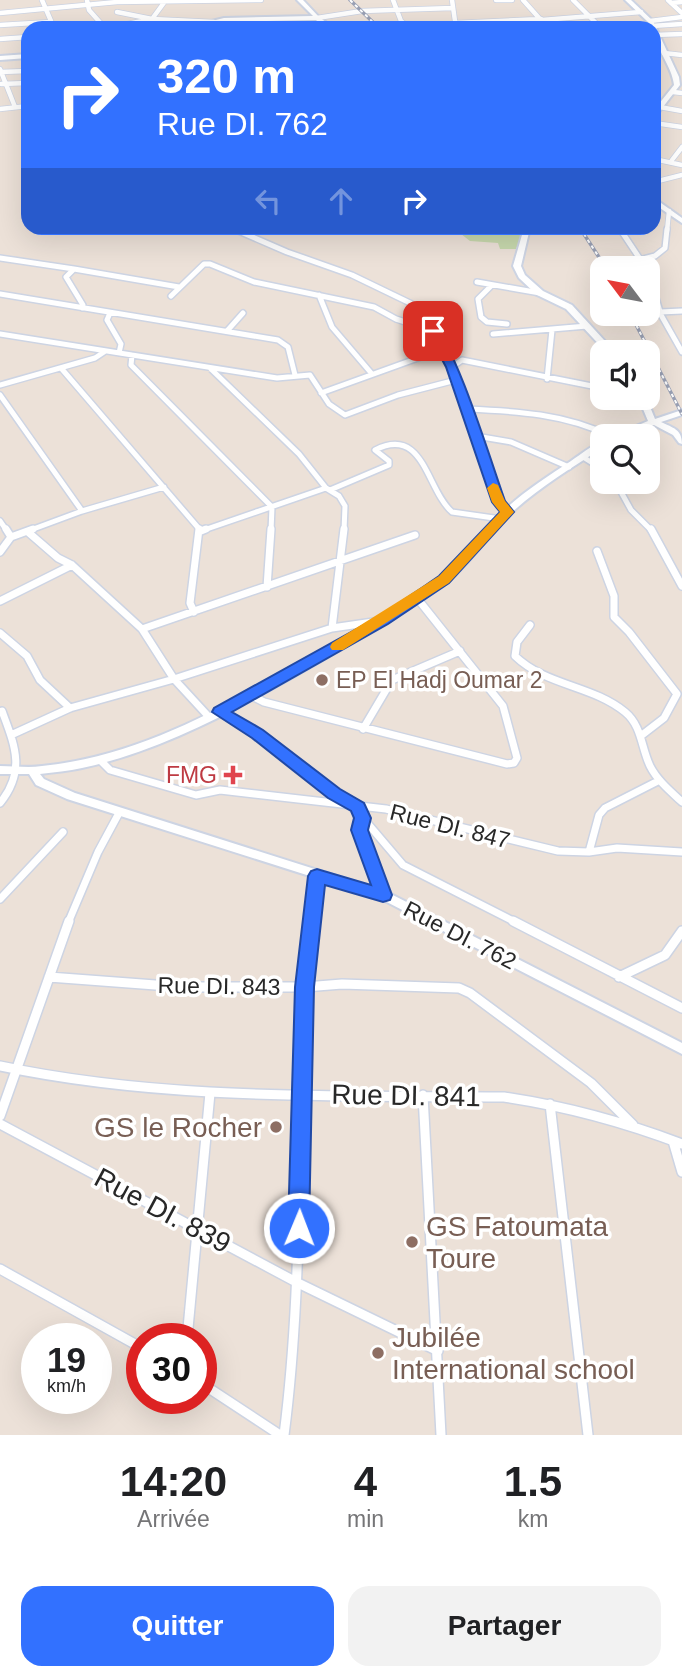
<!DOCTYPE html>
<html lang="fr">
<meta charset="utf-8">
<style>
body{margin:0;font-family:Arial,sans-serif;background:#f2f2f2;color:#202124;height:100vh;display:flex;flex-direction:column;font-size:26px;white-space:nowrap}
*{box-sizing:border-box;margin:0}
p{font-size:23px;color:#757577}
.icon{flex:none;width:38px;height:38px;fill:none;stroke:currentColor;stroke-width:2;stroke-linecap:round;stroke-linejoin:round}
.map{position:relative;height:1435px;overflow:hidden}
.details{display:flex;flex-direction:column;background:#fff;flex:1}
.details>*{flex:none}
.top-card{position:absolute;left:21px;top:21px;width:640px;height:214px;border-radius:21px;box-shadow:0 7px 28px #0002;background:#3271ff;color:#fff;overflow:hidden}
.needle{width:46px;rotate:302deg}
.controls{position:absolute;left:590px;top:256px;display:grid;gap:14px}
.controls a{display:grid;place-items:center;width:70px;height:70px;border-radius:14px;background:#fff;box-shadow:0 7px 28px #0002;font-size:35px}
.speed{position:absolute;left:21px;top:1323px;display:flex;gap:14px;font-size:35px;font-weight:700;text-align:center}
.speed>*{display:grid;place-content:center;width:91px;height:91px;border-radius:50%;background:#fff;box-shadow:0 7px 28px #0002;line-height:1}
.speed small{font-size:18px;font-weight:400}
.speed .limit{border:10px solid #d22;background:#fff;color:#111}
.pin{position:absolute;display:grid;place-items:center;width:60px;height:60px;color:#fff;margin:-30px;border-radius:14px;box-shadow:0 4px 10px #0006}
.me{position:absolute;width:77px;margin:-38px;rotate:1deg;stroke-linejoin:round;filter:drop-shadow(0 0 5px #0008)}
.turn{display:flex;align-items:center;gap:24px;height:147px;padding:0 21px;font-size:32px}
.turn .icon{width:91px;height:91px;stroke-width:2.5}
.turn b{display:block;font-size:49px;line-height:60px}
.lanes{display:flex;align-items:center;height:66px;padding:0 21px;background:#0003;justify-content:center;gap:35px;direction:ltr}
.lanes .off{opacity:.35}
.eta{display:flex;justify-content:space-evenly;align-items:center;height:119px;text-align:center}
.eta b{font-size:42px;font-weight:600;line-height:49px}
.action{display:flex;gap:14px;margin-top:auto;padding:14px 21px}
.action a{flex:1;height:80px;border-radius:21px;background:#3271ff;color:#fff;font-size:28px;font-weight:600;line-height:80px;text-align:center}
.action a+a{background:#f2f2f2;color:#202124}
.map>svg:first-child{display:block}
.cemetery{fill:#c7d8ad}
.lines{fill:none;stroke-linecap:round;stroke-linejoin:round}
.street-far3-casing{stroke:#cdd4e3;stroke-width:6}
.street-far2-casing{stroke:#cdd4e3;stroke-width:8}
.street-far1-casing{stroke:#cdd4e3;stroke-width:10}
.street-casing{stroke:#cdd4e3;stroke-width:12}
.secondary-casing{stroke:#cdd4e3;stroke-width:4}
.street-far3{stroke:#fff;stroke-width:4.5}
.street-far2{stroke:#fff;stroke-width:5}
.street-far1{stroke:#fff;stroke-width:7}
.street{stroke:#fff;stroke-width:9}
.secondary{fill:#fff;fill-rule:evenodd}
.rail-casing{stroke:#9aa1b5;stroke-width:3.5}
.rail{stroke:#fff;stroke-width:2;stroke-dasharray:3.5;stroke-linecap:butt}
.route{fill:#3271ff;stroke:#2049a6;stroke-width:2}
.slow{fill:#f59e0b}
.education-dot{fill:#8d6e63;stroke:#fff;stroke-width:2.5}
.health-dot{fill:#e0444e;stroke:#fff;stroke-width:2.5}
.labels{text-anchor:middle;stroke-width:7;stroke-linejoin:round;paint-order:stroke}
.education-label{font-size:23px;fill:#785e54;stroke:#fff;text-anchor:start}
.health-label{font-size:23px;fill:#be3a42;stroke:#fff;text-anchor:end}
.street-label{font-size:23px;fill:#282828;stroke:#fff}
.near-street-label{font-size:28px;fill:#282828;stroke:#fff}
.near-education-label{font-size:28px;fill:#785e54;stroke:#fff;text-anchor:start}
</style>
<div class="map">
<svg width="682" height="1435" viewBox="0 0 682 1435">
<rect width="100%" height="100%" fill="#ece1d8"/>
<path class="cemetery" d="M487 228H525L516 249H500L498 243 470 241 461 234V231Z"/>
<g class="lines">
<defs>
<path id="street-far3" d="M42 0 54 28
M87 0 89 10 105 28
M393 0 401 21 410 28
M452 0 456 28
M496 0H512
M523 0 548 28
M573 0 601 28
M668 0 682 13
M671 3 682 2
M117 12 152 19 214 22 221 28
M0 13 117 2 261 0
M317 18 362 11 453 8
M542 20 641 12
M650 21 682 17
M455 23 541 19
M0 25 51 22
M652 26 682 24
M108 28 152 19 166 0
M654 35 682 34
M0 39 28 37
M664 53 682 55
M0 69 15 107
M0 72 28 71
M1 84 28 83
M673 92 682 93
M654 106 682 111
M0 109 28 106
M654 123 682 127
M654 159 682 165
M672 160 682 147
M654 182 682 175
M232 228 238 231
M619 228 621 231
M477 229 484 228
M667 231 669 211"/>
<path id="street-far2" d="M234 229 287 252 352 275 410 303 429 318 452 367 499 502 507 512
M620 229 646 268
M0 258 74 269 66 277 83 305 82 308
M643 259 655 256 665 248 667 229
M74 269 179 287
M648 271 661 315 682 352
M477 282 540 293
M492 285 478 299 481 317 487 322 507 324
M0 294 278 340 288 347 295 375
M319 295 332 327 372 374
M171 296 204 264H210L254 282 374 307 396 319 433 331
M660 312 682 311
M110 313 107 320 121 344 119 353
M227 331 243 313
M0 334 277 378 310 375 329 404 345 415 398 395 456 380
M493 334 587 326
M132 355 131 365 272 507 271 531
M452 367 462 360 602 388
M61 368 201 531
M211 369 299 454 326 488 339 496 345 506 344 531
M547 379 552 330
M0 385 95 358 104 352
M321 393 443 349
M0 395 82 511
M467 409C516 411 566 414 610 436
M476 436 511 442 569 467
M583 457 602 469
M615 481 631 510 652 531
M330 490 389 465V461L375 450C424 425 426 489 452 512L501 519
M0 521 7 531
M28 531 82 511 164 487
M201 531 326 488"/>
<path id="street-far1" d="M6 529 11 537
M651 529 682 586
M201 531 206 529
M28 532 58 558 72 565 142 629 174 679 209 717
M597 551 614 596V617L629 632 677 694 664 718 642 735
M0 552 11 537 33 529
M267 587 271 529
M0 601 72 565
M194 612 190 603 199 529
M530 625 517 642 515 656C546 686 592 685 625 712 642 726 641 747 650 766 657 780 670 791 682 802
M332 628 344 529
M142 629 415 535
M0 633 27 656 40 680 70 708
M252 696 264 702 507 764 514 763 517 758 503 706 417 598
M220 712 257 734 334 793 358 807 363 818 403 865 517 923
M363 729 392 680 460 651
M11 735 70 708 174 679 332 628 380 621
M100 760 110 770 196 795 220 790 386 809 558 851 589 852 617 848 682 852
M0 803C26 771 15 746 2 711
M363 818 360 829 383 895
M589 852 599 815 605 808 658 781
M0 899 63 832
M68 923 98 852 119 813
M312 923 317 876"/>
<path id="street" d="M513 921 682 1008
M49 977 182 987H305L342 984 459 988 470 993 591 1083 633 1125
M619 977 665 955 682 931
M0 1066C165 1101 336 1095 504 1097 565 1106 624 1122 682 1144
M423 1095 441 1435
M550 1104 588 1435
M0 1116 69 921
M0 1124 298 1283 438 1351
M673 1141 682 1172
M0 1269 142 1348
M187 1339 210 1093
M201 1383 280 1435
M284 1435C306 1265 295 1092 312 921"/>
<path id="secondary" d="M297 0H303L319 17 334 28H327L316 20 224 22 194 28H183L224 18 313 16Z
M625 0H631L653 21 679 77 680 85 656 116 654 117V110L674 85C672 65 654 48 654 28H650L648 22Z
M28 54V58L0 60V56Z
M654 198 682 218V223L654 204Z
M524 228H530L521 266 525 275 543 291 572 305 615 352H606L566 309 537 295 519 278 513 266Z
M638 397H646L655 419 682 410V415L661 422C673 428 682 429 682 444L679 443 673 435 654 425 625 436H612L648 421Z
M602 441V448C570 469 535 490 507 517 486 538 470 564 446 583 411 610 371 631 333 654 255 699 172 749 82 768 69 771 54 772 40 774L44 779 75 793 387 892 682 1043V1054L379 898 67 799 36 785 29 774H0V766C14 766 29 768 42 766 146 756 241 698 329 647 368 625 410 603 445 574 464 557 478 537 495 519 517 496 545 478 571 461 581 454 591 446 602 441Z"/>
</defs>
<use href="#street-far3" class="street-far3-casing"/>
<use href="#street-far2" class="street-far2-casing"/>
<use href="#street-far1" class="street-far1-casing"/>
<use href="#street" class="street-casing"/>
<use href="#secondary" class="secondary-casing"/>
<use href="#street-far3" class="street-far3"/>
<use href="#street-far2" class="street-far2"/>
<use href="#street-far1" class="street-far1"/>
<use href="#street" class="street"/>
<use href="#secondary" class="secondary"/>
<defs>
<path id="rail" d="M350 0 379 28
M580 228 606 268
M630 313 682 414"/>
</defs>
<use href="#rail" class="rail-casing"/>
<use href="#rail" class="rail"/>
</g>
<path class="route" d="M433 328C453 336 495 474 505 501L514 512 449 583 388 624 232 712 263 730 340 789 364 803 371 818 368 830 392 895 390 900 383 902 325 885 314 987 309 1228 306 1235 299 1238 291 1235 288 1228 295 987 308 876 311 871 317 869 371 885 351 830 354 818 351 811 328 798 252 738 212 712 214 708 378 617 423 587 439 576 500 512 492 502 446 367 427 331Z"/>
<path class="slow" d="M493 483 498 485 505 501 514 512 449 583 343 650H332L330 647 332 643 439 576 500 512 492 502 487 488Z"/>
<g class="education-dot">
<circle cx="322" cy="680" r="7"/>
<circle cx="276" cy="1127" r="7"/>
<circle cx="412" cy="1242" r="7"/>
<circle cx="378" cy="1353" r="7"/>
</g>
<path class="health-dot" d="M229.5 764.5h7v7h7v7h-7v7h-7v-7h-7v-7h7z"/>
<g class="labels">
<g class="education-label">
<text x="336" y="688">EP El Hadj Oumar 2</text>
</g>
<g class="health-label">
<text x="217" y="783">FMG</text>
</g>
<g class="street-label">
<text transform="translate(450 826) rotate(14)" y="8">Rue DI. 847</text>
<text transform="translate(460 935) rotate(27)" y="8">Rue DI. 762</text>
<text transform="translate(219 986) rotate(1)" y="8">Rue DI. 843</text>
</g>
<g class="near-street-label">
<text transform="translate(406 1095) rotate(1)" y="10">Rue DI. 841</text>
<text transform="translate(163 1210) rotate(28)" y="10">Rue DI. 839</text>
</g>
<g class="near-education-label">
<text x="262" y="1137" text-anchor="end">GS le Rocher</text>
<text x="426" y="1236">GS Fatoumata<tspan x="426" dy="32">Toure</tspan></text>
<text x="392" y="1347">Jubilée<tspan x="392" dy="32">International school</tspan></text>
</g>
</g>
</svg>
<div class="controls">
<a><svg class="needle" viewBox="-14 -14 28 28"><path d="M0-13l5 13h-10z" fill="#e53935"/><path d="M0 13l5-13h-10z" fill="#757577"/></svg></a>
<a><svg class="icon" aria-label="sound" viewBox="0 0 24 24"><path d="M4 9h4l5-4v14l-5-4H4zM17 9q2 3 0 6"/></svg></a>
<a><svg class="icon" aria-label="search" viewBox="0 0 24 24"><circle cx="10" cy="10" r="6"/><path d="M15 15l6 6"/></svg></a>
</div>
<div class="speed"><div>19<small>km/h</small></div><div class="limit">30</div></div>
<div class="pin" style="left:433px;top:331px;background:#d93025"><svg class="icon" aria-label="arrive" viewBox="0 0 24 24"><path d="M6 21V4h12l-3 4 3 4H6"/></svg></div>
<svg class="me" style="left:299px;top:1228px" viewBox="-20 -20 40 40"><circle r="17" fill="#3271ff" stroke="#fff" stroke-width="3"/><path d="M0-11L8 9 0 5-8 9z" fill="#fff"/></svg>
<div class="top-card">
<div class="turn"><svg class="icon" aria-label="right" viewBox="0 0 24 24"><path d="M7 20v-9h11M14 6l5 5-5 5"/></svg><div><b>320 m</b>Rue DI. 762</div></div>
<div class="lanes"><svg class="icon off" aria-label="left" viewBox="0 0 24 24"><path d="M17 20v-9H6M10 6l-5 5 5 5"/></svg><svg class="icon off" aria-label="ahead" viewBox="0 0 24 24"><path d="M12 20V5M6 11l6-6 6 6"/></svg><svg class="icon" aria-label="right" viewBox="0 0 24 24"><path d="M7 20v-9h11M14 6l5 5-5 5"/></svg></div>
</div>
</div>
<section class="details">
<div class="eta">
<div><b>14:20</b><p>Arrivée</p></div>
<div><b>4</b><p>min</p></div>
<div><b>1.5</b><p>km</p></div>
</div>
<div class="action"><a>Quitter</a><a>Partager</a></div>
</section>
